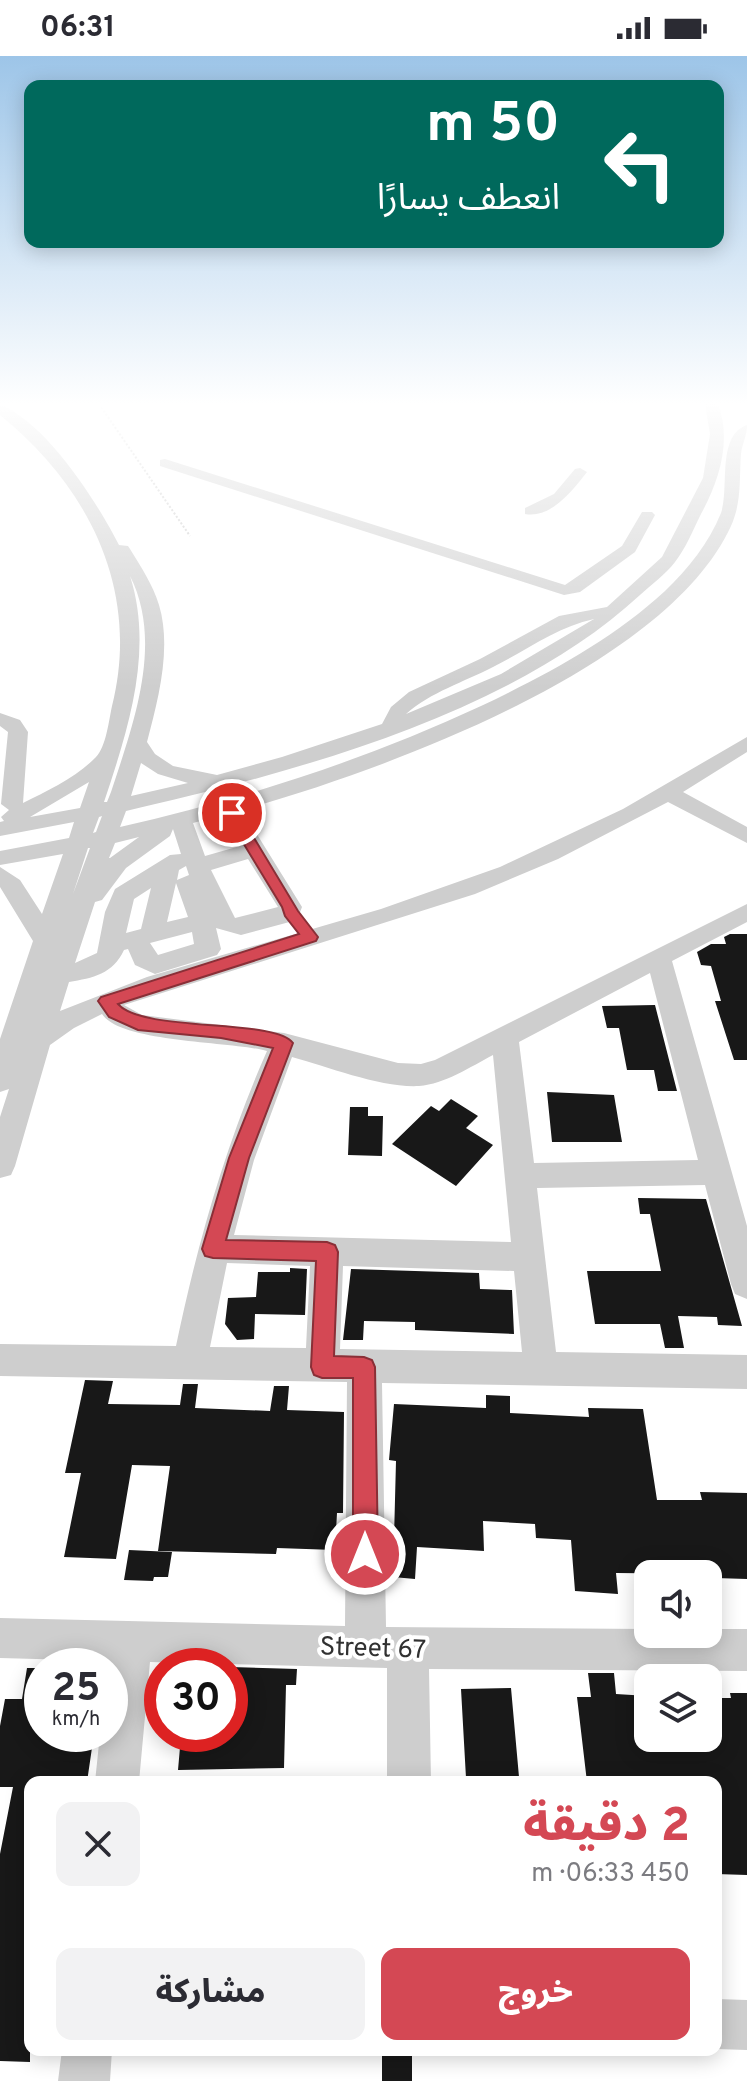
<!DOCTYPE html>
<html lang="ar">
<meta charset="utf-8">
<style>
body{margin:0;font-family:Overpass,"Noto Sans Arabic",sans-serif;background:#f2f2f3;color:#2b2b33;direction:rtl;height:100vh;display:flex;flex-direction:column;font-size:30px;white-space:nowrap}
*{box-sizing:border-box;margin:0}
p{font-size:26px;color:#7c7c81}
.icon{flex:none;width:44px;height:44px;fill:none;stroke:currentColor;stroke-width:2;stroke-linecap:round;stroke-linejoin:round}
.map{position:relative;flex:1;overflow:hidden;direction:ltr}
.side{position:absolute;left:24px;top:1720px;width:698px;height:280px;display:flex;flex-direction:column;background:#fff;border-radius:16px;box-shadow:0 4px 20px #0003;direction:rtl}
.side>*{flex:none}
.banner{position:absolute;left:24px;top:24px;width:700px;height:168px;border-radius:16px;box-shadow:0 4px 20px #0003;direction:rtl;background:#00695c;color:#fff;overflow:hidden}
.fabs{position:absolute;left:634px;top:1504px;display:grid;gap:16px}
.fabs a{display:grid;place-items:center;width:88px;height:88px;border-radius:16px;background:#fff;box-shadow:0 4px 20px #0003;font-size:40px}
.speed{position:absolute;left:24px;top:1592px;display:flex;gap:16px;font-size:40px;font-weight:700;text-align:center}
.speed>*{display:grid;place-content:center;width:104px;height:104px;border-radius:50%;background:#fff;box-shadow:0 4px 20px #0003;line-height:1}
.speed small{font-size:20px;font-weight:400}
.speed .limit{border:12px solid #d22;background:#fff;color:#111}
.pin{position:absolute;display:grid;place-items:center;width:68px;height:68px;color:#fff;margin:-34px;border:4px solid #fff;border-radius:50%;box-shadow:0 2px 8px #0007}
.me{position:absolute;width:88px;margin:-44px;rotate:0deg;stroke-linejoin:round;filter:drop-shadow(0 0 6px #0008)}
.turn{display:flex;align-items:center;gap:28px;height:168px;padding:0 32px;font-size:36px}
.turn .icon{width:104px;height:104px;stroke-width:2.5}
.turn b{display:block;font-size:56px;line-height:68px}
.round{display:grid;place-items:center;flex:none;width:84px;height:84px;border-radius:16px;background:#f2f2f3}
.head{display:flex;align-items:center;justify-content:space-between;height:136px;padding:0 32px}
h1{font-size:48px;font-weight:800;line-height:60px;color:#d44854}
.primary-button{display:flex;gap:16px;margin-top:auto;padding:16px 32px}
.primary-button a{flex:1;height:92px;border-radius:16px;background:#d44854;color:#fff;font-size:32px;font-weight:800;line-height:92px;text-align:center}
.primary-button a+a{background:#f2f2f3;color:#2b2b33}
.status{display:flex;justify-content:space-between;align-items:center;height:56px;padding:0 40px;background:#fff;direction:ltr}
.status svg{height:22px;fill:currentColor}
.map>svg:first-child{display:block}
.building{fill:#181818}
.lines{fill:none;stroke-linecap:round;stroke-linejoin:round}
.path{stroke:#c8c8c8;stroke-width:2;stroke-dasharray:2 2;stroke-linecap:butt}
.minor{fill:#cecece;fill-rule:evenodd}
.route{fill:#d44854;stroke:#8a2f37;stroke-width:2}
.labels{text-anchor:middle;stroke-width:8;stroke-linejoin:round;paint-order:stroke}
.near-street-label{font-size:26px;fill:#313131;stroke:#fff}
</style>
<div class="status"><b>06:31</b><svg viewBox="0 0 49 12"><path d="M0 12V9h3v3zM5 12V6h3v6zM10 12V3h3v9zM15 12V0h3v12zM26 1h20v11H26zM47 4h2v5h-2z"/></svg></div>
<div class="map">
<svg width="747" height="2025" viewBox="0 0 747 2025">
<rect width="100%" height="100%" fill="#fff"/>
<path class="building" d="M730 878H747V1004H734L715 945H721L711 910 701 909 697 896 711 888H726L724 881Z
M655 949 677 1035H658L654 1014H627L619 972H607L602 950Z
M547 1036 614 1039 622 1086H552Z
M451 1043 478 1060 466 1072 493 1089 456 1130 392 1088 431 1050 439 1055Z
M350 1051H368V1060H383L382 1100 348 1099Z
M638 1142 706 1143 742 1270 718 1269 717 1261 678 1260 684 1292H665L660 1268H595L587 1215H661L650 1158H640Z
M290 1212 307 1213 305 1259 255 1258 254 1283 237 1284 225 1268 228 1242 256 1241 258 1216H290Z
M351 1213 479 1217 480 1233 512 1234 514 1278 415 1274V1266L364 1265 363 1284H343Z
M85 1324 113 1325 108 1348 180 1349 183 1328H198L195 1352 270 1355 274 1330H289L287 1354 344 1356 343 1457H337L335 1494 277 1492 276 1498 158 1495 170 1410 132 1409 116 1503 64 1501 81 1417H65Z
M486 1339 510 1340V1357L589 1361 588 1352 643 1353 657 1444H702L700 1436 747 1437V1523L715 1522V1518L616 1517 618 1538 575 1535 571 1484 536 1482 535 1468 483 1465 484 1495 417 1491 415 1523 393 1521 396 1405 389 1404 394 1348 486 1352Z
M129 1494 172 1496 168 1521H154L153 1525 124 1524Z
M230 1611 297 1613 296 1629H286L284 1712 178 1714 181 1680 230 1678Z
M27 1612H42L39 1678H94L87 1726H30V2006L0 2005V1798L13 1731H0V1670L5 1643H22Z
M588 1617H614L616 1638 648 1640V1682H708V1642H731L730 1637H747V1819L716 1818V1726H587L577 1641H591Z
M511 1632 519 1721 466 1722 461 1633Z
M382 1994H412V2025H382Z"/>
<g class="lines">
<path class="path" d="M99 348 190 480"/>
<path class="minor" d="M705 348H718C732 385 719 425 701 458 693 474 686 492 675 506 666 518 651 529 640 539 510 659 295 716 126 755L120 771C244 743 365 704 481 650 546 619 612 584 665 535 688 513 709 487 721 457 730 432 716 380 747 369 747 380 742 388 741 398 739 424 742 445 731 470 666 612 385 714 242 754L302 851 297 864 241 879 216 872 221 893 217 899 155 918 135 909 128 893 124 894C113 918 93 922 69 926L60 955 147 921 381 853 500 811 623 753 747 681V696L683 736 747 771V787L668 746 558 803 475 838 124 949 142 959 284 977 398 1007 421 1008 435 1004 747 848V866L672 905 747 1170V1243L735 1238 731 1228 705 1129 537 1132 556 1296 747 1299V1333L382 1327 386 1571 648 1573V1578H708V1573H747V1615L429 1613 431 1726H387V1612L150 1606 139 1726H95L100 1678H110L109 1605 0 1602V1562L345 1570 347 1326 0 1320V1288L176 1290C197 1189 225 1090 267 995 230 985 121 987 102 958L74 972 50 989 15 1110 11 1119 0 1122V1061L9 1033 0 1036V983L33 885 0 831V811L20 824 42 858 63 798 0 809V795L69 782 74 766 0 780V766L4 765 1 761 9 754 1 748 8 676 0 670V657L20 664 28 676 23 747C47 735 77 721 96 701 106 691 109 664 112 650 141 535 89 431 0 359V349C46 366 97 446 119 489L128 490 130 493C141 511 153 529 159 549 172 592 158 644 147 686L155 698 173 710 217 719 282 701 382 668 391 651 409 636 480 603 559 560 607 551 662 501 703 422 710 378ZM130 520C164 587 133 669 111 736L107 746H104C128 674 154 595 130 520ZM594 563 501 618 406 658C431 636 464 626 493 611 527 594 557 571 594 563ZM141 707 158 718 188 727 131 740ZM89 726 80 752 30 761ZM222 759 240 790 205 800 193 767ZM102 760 96 776 93 777 99 761ZM173 773 181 798 170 799 115 833 105 856 97 897 75 907 95 846 102 844 126 812 170 780ZM139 781 110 802H109L115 787ZM88 792H90L73 838ZM248 803 278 851 235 862 211 814ZM186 810 189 819 177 824 179 814ZM176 827 188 861 167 866ZM151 832 141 873 126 877 134 843ZM192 876 194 888 158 899 150 887ZM650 917 698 1104 534 1107 519 986ZM493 999 511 1186 234 1179 254 1104 292 1001C329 1011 381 1032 419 1030 445 1028 470 1011 493 999ZM227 1207 310 1210 306 1292 210 1291ZM343 1210 514 1215 522 1296 340 1293Z
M165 403 565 529 622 490 642 456H652L655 459 635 496 580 536 564 539 160 410V404Z
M580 412 587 416C573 434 551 463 525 458V452L554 438 575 413Z
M716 1943 747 1944V1994L716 1993Z
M62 1994H112L110 2025H58Z"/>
</g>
<linearGradient id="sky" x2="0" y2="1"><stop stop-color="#9dc5e8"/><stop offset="0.55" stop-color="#fff"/><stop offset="1" stop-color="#fff" stop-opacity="0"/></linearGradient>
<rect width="747" height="632" fill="url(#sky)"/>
<path class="route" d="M232 753 239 757 298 855 318 881 316 885 118 948C143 977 275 962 293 987L249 1102 226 1184 327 1186 335 1189 338 1196 334 1300 364 1301 372 1304 375 1311 378 1498 374 1507 365 1510 356 1507 353 1498V1322H322L314 1319 311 1311 316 1205 213 1202 205 1200 202 1193 229 1102 273 992 221 982 138 974 109 961 98 945 101 941 299 878 285 860 282 851 225 757Z"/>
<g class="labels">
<g class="near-street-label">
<text transform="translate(373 1591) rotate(2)" y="9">Street 67</text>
</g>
</g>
</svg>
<div class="fabs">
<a><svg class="icon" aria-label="sound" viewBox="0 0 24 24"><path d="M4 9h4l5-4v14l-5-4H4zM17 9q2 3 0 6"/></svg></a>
<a><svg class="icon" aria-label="layers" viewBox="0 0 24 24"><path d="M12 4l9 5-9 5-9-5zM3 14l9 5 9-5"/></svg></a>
</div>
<div class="speed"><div>25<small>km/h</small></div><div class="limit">30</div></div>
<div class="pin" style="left:232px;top:757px;background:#d93025"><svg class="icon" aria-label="arrive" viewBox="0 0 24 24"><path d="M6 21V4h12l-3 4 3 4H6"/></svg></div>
<svg class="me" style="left:365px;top:1498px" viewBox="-20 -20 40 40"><circle r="17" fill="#d44854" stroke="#fff" stroke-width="3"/><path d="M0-11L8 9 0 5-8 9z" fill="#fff"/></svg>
<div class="banner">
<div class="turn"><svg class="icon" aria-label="left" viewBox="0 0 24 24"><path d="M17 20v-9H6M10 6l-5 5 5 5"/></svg><div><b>50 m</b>انعطف يسارًا</div></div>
</div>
<section class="side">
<div class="head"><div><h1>2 دقيقة</h1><p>450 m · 06:33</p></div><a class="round"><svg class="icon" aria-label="close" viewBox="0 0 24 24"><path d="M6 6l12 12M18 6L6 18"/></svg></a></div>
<div class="primary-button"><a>خروج</a><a>مشاركة</a></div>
</section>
</div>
